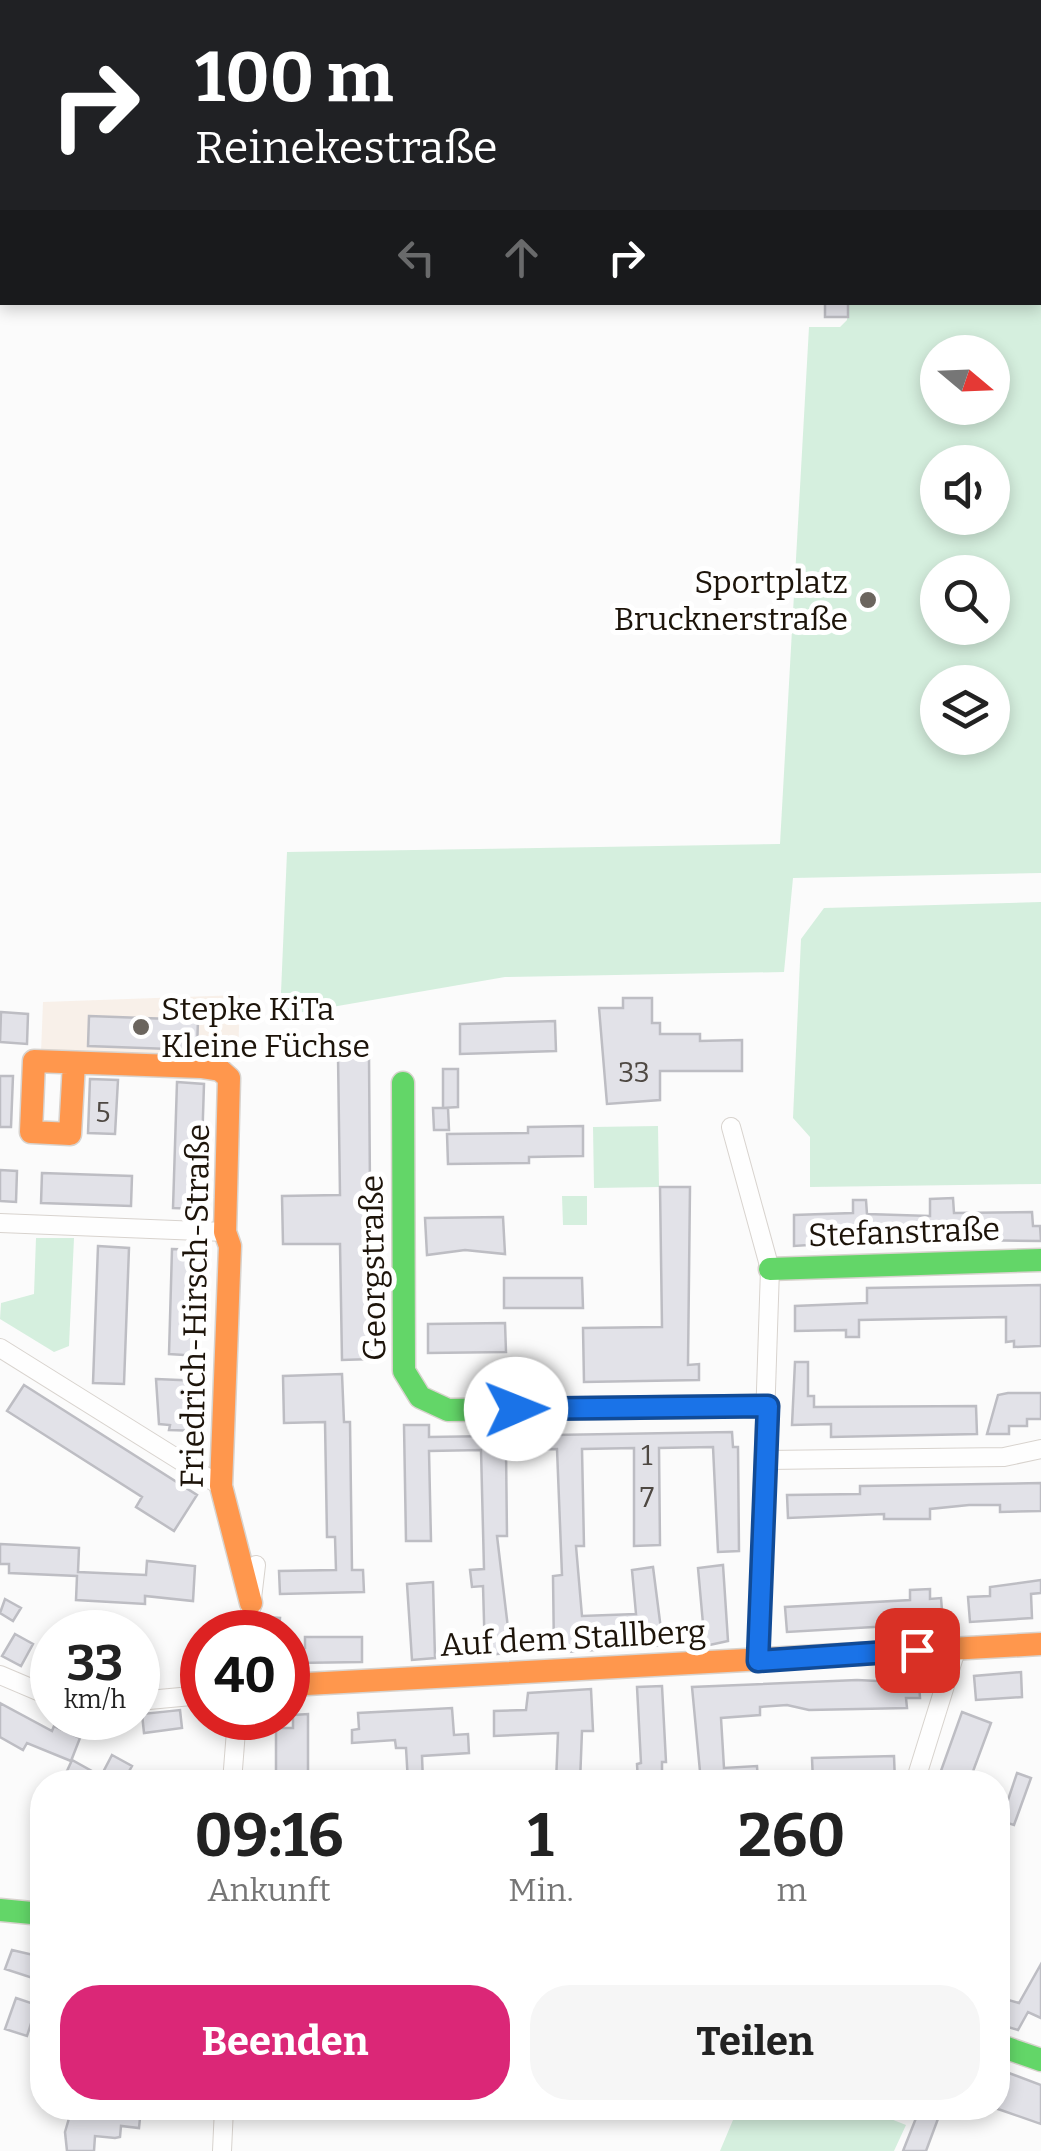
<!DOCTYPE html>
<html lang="de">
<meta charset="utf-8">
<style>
body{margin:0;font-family:Bitter,serif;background:#f6f6f6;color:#222;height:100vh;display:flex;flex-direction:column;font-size:38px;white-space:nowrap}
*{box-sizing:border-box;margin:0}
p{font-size:32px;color:#767676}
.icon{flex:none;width:55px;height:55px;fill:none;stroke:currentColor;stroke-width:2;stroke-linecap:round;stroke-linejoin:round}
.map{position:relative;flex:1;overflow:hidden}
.sheet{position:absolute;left:30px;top:1770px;width:980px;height:350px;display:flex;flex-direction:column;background:#fff;border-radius:40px;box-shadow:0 5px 15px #0003}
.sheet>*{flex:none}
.top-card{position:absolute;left:0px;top:0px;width:1042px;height:305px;box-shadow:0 5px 15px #0003;background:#202124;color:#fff;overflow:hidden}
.needle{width:65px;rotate:109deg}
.controls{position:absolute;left:920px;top:335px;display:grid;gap:20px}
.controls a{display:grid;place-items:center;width:90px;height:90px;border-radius:50%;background:#fff;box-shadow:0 5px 15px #0003;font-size:50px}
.speed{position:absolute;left:30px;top:1610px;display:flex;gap:20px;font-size:50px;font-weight:700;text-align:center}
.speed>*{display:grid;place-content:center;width:130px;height:130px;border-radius:50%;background:#fff;box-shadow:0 5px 15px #0003;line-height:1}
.speed small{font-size:25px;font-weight:400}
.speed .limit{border:15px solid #d22;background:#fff;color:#111}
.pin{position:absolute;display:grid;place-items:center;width:85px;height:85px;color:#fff;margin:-42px;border-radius:20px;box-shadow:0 5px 15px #0006}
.me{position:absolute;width:110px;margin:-55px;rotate:89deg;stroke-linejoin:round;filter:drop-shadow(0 0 8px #0008)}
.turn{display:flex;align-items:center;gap:35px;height:210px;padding:0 30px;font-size:45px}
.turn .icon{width:130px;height:130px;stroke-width:2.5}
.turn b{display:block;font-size:70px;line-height:85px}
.lanes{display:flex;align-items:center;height:95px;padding:0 30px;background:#0003;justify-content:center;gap:50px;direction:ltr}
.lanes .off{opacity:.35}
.eta{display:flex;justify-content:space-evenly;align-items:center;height:170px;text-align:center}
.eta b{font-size:60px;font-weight:700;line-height:70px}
.cta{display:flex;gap:20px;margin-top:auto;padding:20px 30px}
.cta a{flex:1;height:115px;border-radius:40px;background:#db2777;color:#fff;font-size:40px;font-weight:700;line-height:115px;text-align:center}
.cta a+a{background:#f6f6f6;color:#222}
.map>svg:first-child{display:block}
.commercial{fill:#f2f0f7}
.built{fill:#f8f0e9}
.green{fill:#d5efde;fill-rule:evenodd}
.building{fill:#e2e2e8;stroke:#bdbdc3;stroke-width:2.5}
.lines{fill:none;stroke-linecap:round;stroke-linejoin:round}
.street-casing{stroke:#d8d3ce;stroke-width:20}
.fast-casing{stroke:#d8d3ce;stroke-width:25}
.slow-casing{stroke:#d8d3ce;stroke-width:25}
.street{stroke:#fefefe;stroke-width:18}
.fast{stroke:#63d668;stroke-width:22}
.slow{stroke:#ff974d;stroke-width:22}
.route-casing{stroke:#114b97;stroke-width:25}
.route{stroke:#1a73e8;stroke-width:18}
.poi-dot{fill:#6b655e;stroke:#fff;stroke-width:4}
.labels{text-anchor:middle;stroke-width:10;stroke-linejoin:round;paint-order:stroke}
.number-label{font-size:28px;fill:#4e4842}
.poi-label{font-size:32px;fill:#1d140a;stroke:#fff;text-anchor:end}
.street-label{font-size:32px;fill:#1d140a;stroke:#fff}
</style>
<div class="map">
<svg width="1041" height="2151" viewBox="0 0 1041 2151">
<rect width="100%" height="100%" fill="#fbfbfb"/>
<path class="commercial" d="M831 0H1041V107L1040 2Z"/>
<path class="built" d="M240 995 238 1060 41 1053 43 1002Z"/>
<path class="green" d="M329 0H828L328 2Z
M1041 273V873L793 878 784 972 505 977 280 1016 287 852 780 844 809 327H840L847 320 848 303 1040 302ZM938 352H992V408H938ZM938 462H992V518H938ZM938 572H992V628H938ZM938 682H992V738H938Z
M1041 902V1184L810 1187V1137L793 1118 801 939 824 908Z
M658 1126 659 1187 594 1188 593 1127Z
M562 1196H587V1225H563Z
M36 1238H74L69 1346 54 1352 0 1319 1 1303 34 1294Z
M738 2108H863L906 2125 894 2151H720Z"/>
<path class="building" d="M825 302H848V317H825Z
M623 998H652V1023H660V1034H700V1041L742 1040V1071H660V1100L607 1104 599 1008H623Z
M1 1012 28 1014 27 1044 0 1042Z
M89 1016 198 1020 197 1050 88 1046Z
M555 1021 556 1051 460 1054V1024Z
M338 1056H369L370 1190H378L379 1205H368L373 1359 342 1360 340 1244H283L282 1196 340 1195Z
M443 1069H458V1107L443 1108Z
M0 1076H13L11 1127H0Z
M90 1079 118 1080 115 1134 88 1133Z
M177 1082 204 1084 200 1209 173 1208Z
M433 1108H448L449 1130H434Z
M583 1126V1156L529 1157V1163L448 1164 447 1134 528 1133V1127Z
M0 1170 17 1171 16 1202 0 1201Z
M42 1173 132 1176 131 1206 41 1203Z
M660 1187H690L688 1365 699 1364V1380L584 1382 583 1328 662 1327Z
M953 1198 954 1213 1032 1212 1033 1226H1040L1041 1241 904 1239 794 1246V1215L853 1213V1200H866L867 1214 930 1216V1199Z
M503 1217 505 1254 465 1250 427 1255 425 1218Z
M98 1246 129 1248 124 1384 93 1383Z
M172 1249 203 1250 200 1356 169 1354Z
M504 1278H582L583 1308H504Z
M1041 1285V1346L1014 1347V1341L1006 1342V1317L859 1320V1337H846V1330L795 1331V1306L867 1303V1288Z
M505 1323 506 1352 428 1353V1324Z
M795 1362H808V1396H814V1407L976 1406 977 1434 831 1437V1424L792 1425Z
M342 1374 344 1422H350L352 1570H363L364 1592 280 1594 279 1571 336 1570 335 1537H327L325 1422 284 1423 283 1376Z
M156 1379 202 1381 201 1431 169 1430 170 1425 159 1424Z
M24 1385 197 1495 174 1531 136 1507 142 1497 7 1411Z
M1008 1393H1041V1419H1027V1426H1009V1434H987L998 1395Z
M404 1425H429V1437L732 1432 733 1447H738L739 1551 718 1552 713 1447 659 1448 660 1545 634 1546V1448L582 1449 584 1546H576L582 1616 636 1614 632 1570 653 1567 663 1645 554 1653 553 1576 562 1575 557 1449 506 1450 507 1536H497L511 1653 485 1655 483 1586 472 1587 470 1570 484 1569 481 1450 429 1451 431 1541H406Z
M1041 1483V1511L1000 1512V1505H969L930 1509V1519H884V1514L788 1518 787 1495 860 1494V1486Z
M0 1544 79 1548 78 1572 146 1575 147 1561 195 1566 193 1601 145 1596V1604L76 1600 77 1576 9 1573V1564H0Z
M723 1565 728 1641 705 1646 698 1568Z
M1041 1580V1593L1031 1594 1032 1618 970 1622 968 1597 990 1596V1587Z
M433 1582 435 1658 412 1660 407 1584Z
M930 1589V1599L941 1598 943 1623 787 1632 785 1607 910 1600V1590Z
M5 1599 21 1608 13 1621 0 1613Z
M266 1617 280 1618 279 1632H266Z
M15 1634 33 1644 21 1666 2 1656Z
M305 1637H362V1662L296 1663V1648H305Z
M1021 1672 1022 1697 976 1700 974 1676Z
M857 1680 919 1683 920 1698H906L907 1708 809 1710 787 1705 760 1707V1715L721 1718 724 1768 757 1766 758 1782H701L692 1687Z
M662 1686 666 1762H662V1782H638L637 1764 641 1763 637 1687Z
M591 1689 593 1731H582L580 1782H556L558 1733 494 1736V1711L526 1710 528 1693Z
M0 1703 52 1731 54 1726 80 1738 71 1761 27 1743 23 1750 0 1737Z
M452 1708 454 1735 468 1734 469 1753 422 1756 423 1782H408L406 1748H396L395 1740 352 1743V1730L359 1729 358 1713Z
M180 1710 182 1728 144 1733 142 1714Z
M962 1712 991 1723 969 1782H937Z
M308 1714V1782H276V1728H293V1715Z
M112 1755 132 1766 123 1782H62L72 1760 101 1776Z
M894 1756 895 1782H813L812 1758Z
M1017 1773 1031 1778 1014 1825 1001 1821Z
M12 1950 42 1957V1981L5 1969Z
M1041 1964V2018L1028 2012 1018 2030 998 2024V1997L1019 2003Z
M16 1998 37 2005 27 2036 5 2029Z
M998 2069 1041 2085V2124L998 2109Z
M72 2108H141L139 2128 121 2126 120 2137 115 2138 95 2136 94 2151H67L65 2132Z
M920 2108H942L926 2151H903Z"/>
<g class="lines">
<defs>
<path id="street" d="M731 1127 770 1269 757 1661
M0 1223 225 1232
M0 1348 221 1486
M767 1460 1004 1457 1041 1449
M248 1632 256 1565
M0 1675 52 1697
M138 1701 202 1695
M232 1782 237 1718
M915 1782 957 1647
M222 2151 224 2108"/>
<path id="fast" d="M403 1083 404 1371 420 1397 448 1410 768 1406
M770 1269 1041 1260
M0 1910 42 1914
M998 2045 1041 2060"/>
<path id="slow" d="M74 1063 70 1134 31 1132 34 1061 201 1067 220 1070 229 1078 225 1232 230 1246 221 1486 251 1603
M288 1685 1041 1644"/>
</defs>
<use href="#street" class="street-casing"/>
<use href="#fast" class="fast-casing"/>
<use href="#slow" class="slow-casing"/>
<use href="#street" class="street"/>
<use href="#fast" class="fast"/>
<use href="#slow" class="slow"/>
</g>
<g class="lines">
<defs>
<path id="route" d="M516 1409 768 1406 758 1661 917 1650"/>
</defs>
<use href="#route" class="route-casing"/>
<use href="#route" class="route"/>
</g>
<g class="poi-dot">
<circle cx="868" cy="600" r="10"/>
<circle cx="141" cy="1027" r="10"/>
</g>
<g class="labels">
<g class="number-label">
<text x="634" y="1082">33</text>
<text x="103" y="1122">5</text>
<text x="647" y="1465">1</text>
<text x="647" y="1507">7</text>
</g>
<g class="poi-label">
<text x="848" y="593">Sportplatz<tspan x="848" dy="37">Brucknerstraße</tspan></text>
<text x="161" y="1020" text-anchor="start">Stepke KiTa<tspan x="161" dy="37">Kleine Füchse</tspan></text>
</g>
<g class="street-label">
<text transform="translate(904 1232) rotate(-2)" y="11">Stefanstraße</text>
<text transform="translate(373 1268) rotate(-91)" y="11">Georgstraße</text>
<text transform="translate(195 1306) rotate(-89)" y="11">Friedrich-Hirsch-Straße</text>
<text transform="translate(573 1638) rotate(-3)" y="11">Auf dem Stallberg</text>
</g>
</g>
</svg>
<div class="controls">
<a><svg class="needle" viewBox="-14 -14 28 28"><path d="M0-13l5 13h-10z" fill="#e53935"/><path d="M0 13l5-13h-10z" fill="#767676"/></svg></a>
<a><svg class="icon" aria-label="sound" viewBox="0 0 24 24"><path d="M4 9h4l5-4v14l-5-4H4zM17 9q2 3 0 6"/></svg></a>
<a><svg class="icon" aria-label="search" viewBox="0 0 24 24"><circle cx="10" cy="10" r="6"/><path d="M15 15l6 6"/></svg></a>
<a><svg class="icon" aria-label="layers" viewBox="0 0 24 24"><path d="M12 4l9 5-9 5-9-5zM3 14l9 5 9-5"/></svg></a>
</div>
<div class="speed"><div>33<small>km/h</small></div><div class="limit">40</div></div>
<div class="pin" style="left:917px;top:1650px;background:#d93025"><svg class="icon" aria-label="arrive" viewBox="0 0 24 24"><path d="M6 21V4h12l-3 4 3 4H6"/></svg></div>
<svg class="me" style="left:516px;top:1409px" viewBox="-20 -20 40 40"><circle r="19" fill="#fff"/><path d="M0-13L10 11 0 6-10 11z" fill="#1a73e8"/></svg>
<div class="top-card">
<div class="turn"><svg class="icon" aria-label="right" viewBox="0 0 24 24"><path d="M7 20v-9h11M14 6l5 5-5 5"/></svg><div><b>100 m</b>Reinekestraße</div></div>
<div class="lanes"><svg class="icon off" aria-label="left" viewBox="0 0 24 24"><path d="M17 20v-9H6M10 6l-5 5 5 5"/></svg><svg class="icon off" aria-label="ahead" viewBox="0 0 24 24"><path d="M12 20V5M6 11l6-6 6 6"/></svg><svg class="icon" aria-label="right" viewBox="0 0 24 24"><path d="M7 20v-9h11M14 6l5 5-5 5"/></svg></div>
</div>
<section class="sheet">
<div class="eta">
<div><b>09:16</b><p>Ankunft</p></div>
<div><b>1</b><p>Min.</p></div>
<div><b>260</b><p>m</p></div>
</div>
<div class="cta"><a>Beenden</a><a>Teilen</a></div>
</section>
</div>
